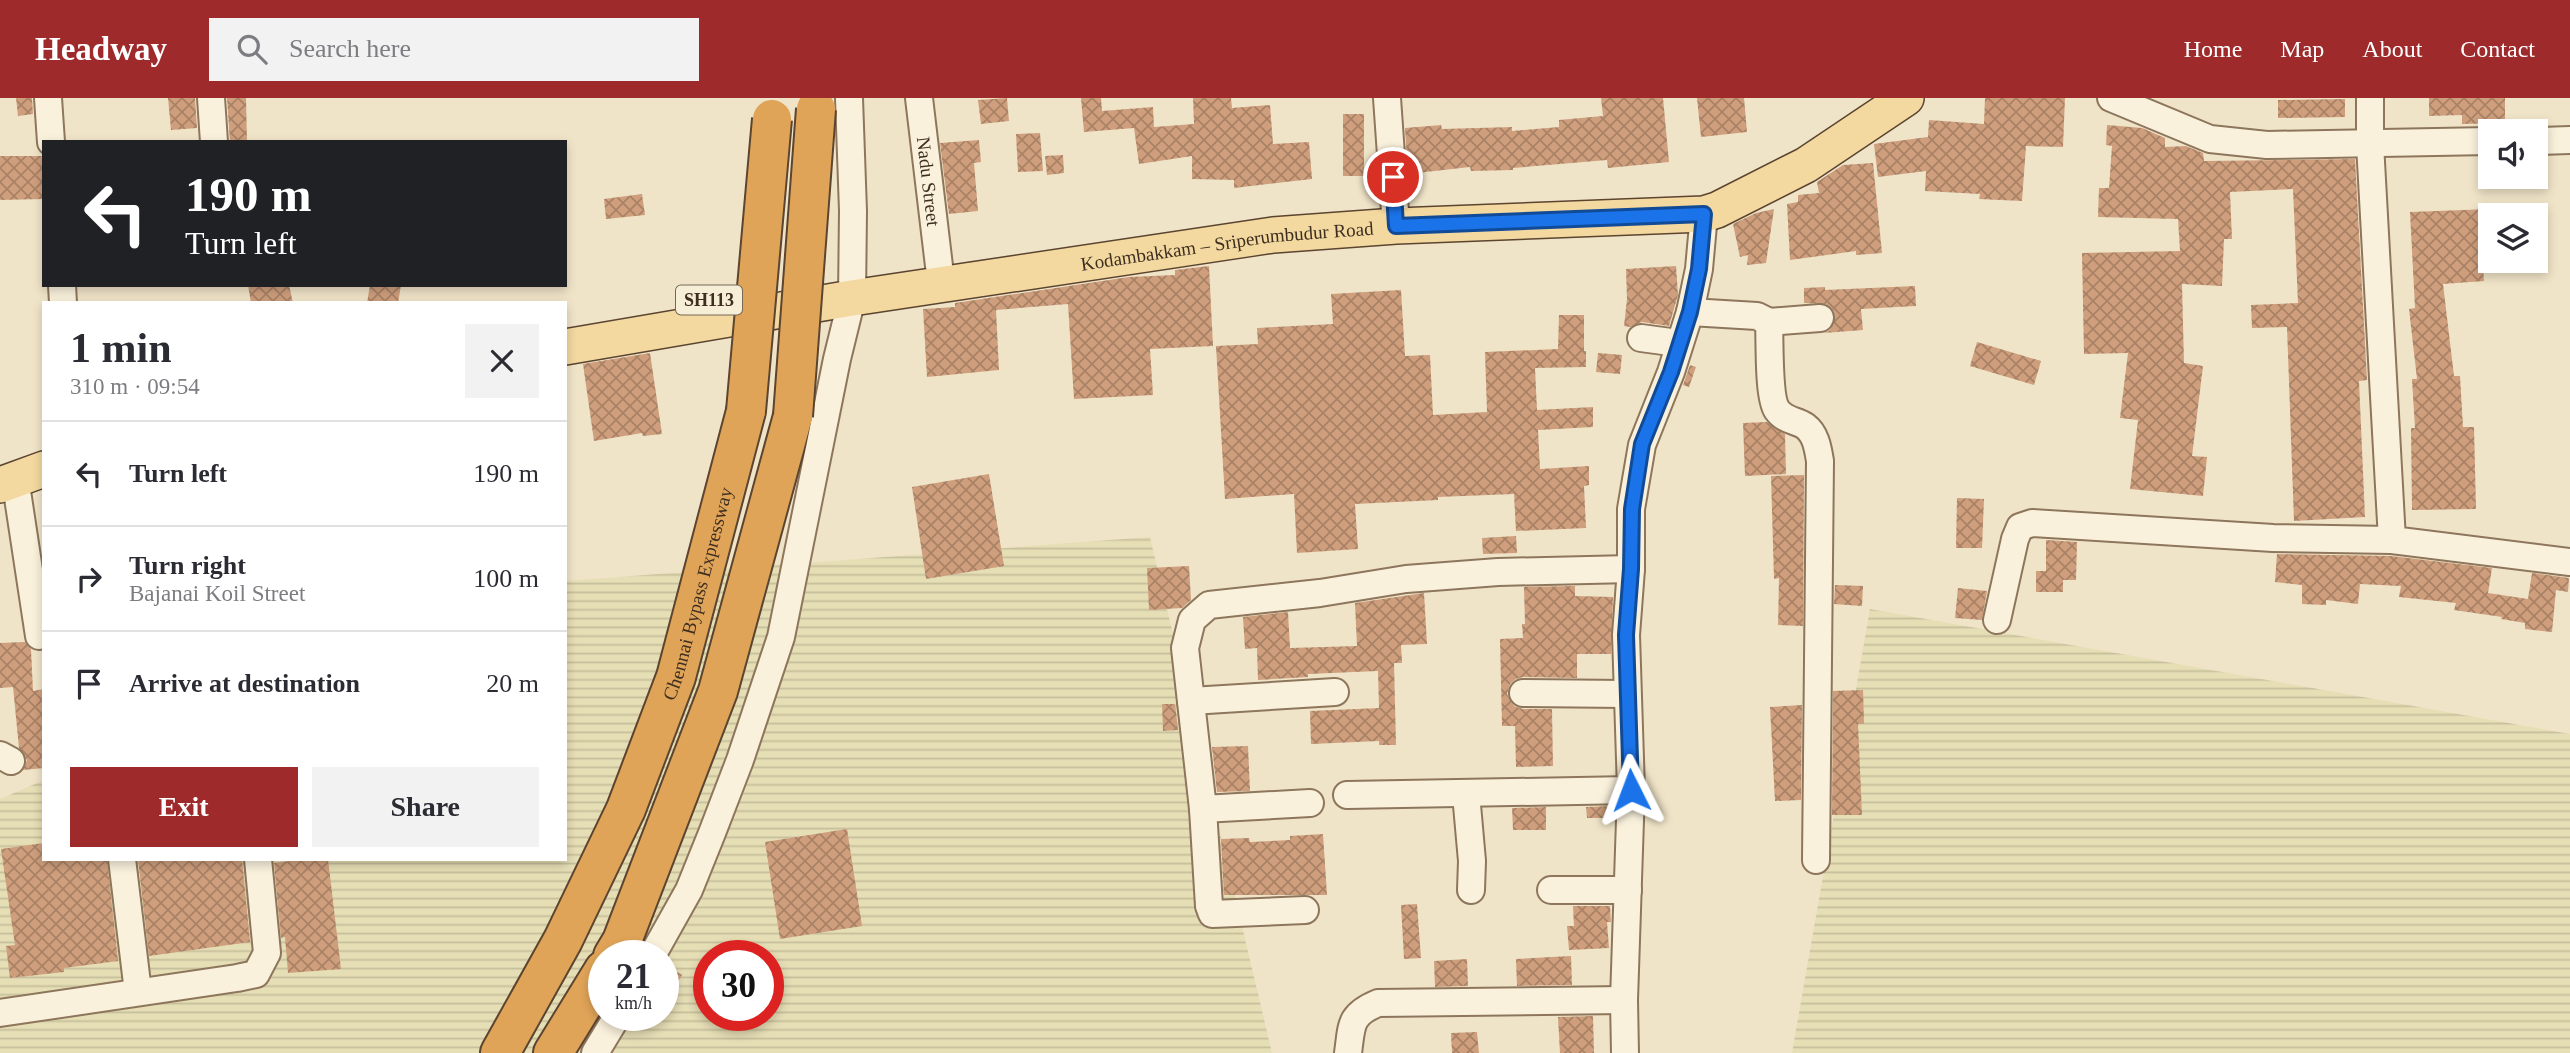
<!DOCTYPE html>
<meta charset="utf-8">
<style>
body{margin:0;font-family:Georgia,serif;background:#f2f2f3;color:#2b2b33;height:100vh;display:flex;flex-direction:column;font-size:26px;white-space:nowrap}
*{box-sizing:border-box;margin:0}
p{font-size:23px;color:#7c7c81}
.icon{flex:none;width:38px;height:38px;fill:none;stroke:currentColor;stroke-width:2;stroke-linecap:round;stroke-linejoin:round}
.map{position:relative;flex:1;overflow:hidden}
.panel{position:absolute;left:42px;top:203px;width:525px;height:560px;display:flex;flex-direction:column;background:#fff;border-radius:0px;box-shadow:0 4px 10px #0003}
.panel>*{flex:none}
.hud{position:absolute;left:42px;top:42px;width:525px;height:147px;border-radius:0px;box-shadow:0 4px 10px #0003;background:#202124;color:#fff;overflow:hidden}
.buttons{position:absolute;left:2478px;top:21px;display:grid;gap:14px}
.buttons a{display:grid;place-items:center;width:70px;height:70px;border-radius:0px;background:#fff;box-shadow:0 4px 10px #0003;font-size:35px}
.speed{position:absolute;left:588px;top:842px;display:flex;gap:14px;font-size:35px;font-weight:700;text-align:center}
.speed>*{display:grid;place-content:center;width:91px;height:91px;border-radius:50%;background:#fff;box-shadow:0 4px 10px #0003;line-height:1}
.speed small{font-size:18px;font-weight:400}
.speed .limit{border:10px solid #d22;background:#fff;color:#111}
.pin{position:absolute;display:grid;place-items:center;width:60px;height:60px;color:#fff;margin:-30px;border:4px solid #fff;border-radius:50%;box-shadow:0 2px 7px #0007}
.me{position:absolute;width:77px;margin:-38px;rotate:357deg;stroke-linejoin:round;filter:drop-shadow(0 0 5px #0008)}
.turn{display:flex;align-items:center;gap:24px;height:147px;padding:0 28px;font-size:32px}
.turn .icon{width:91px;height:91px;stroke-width:2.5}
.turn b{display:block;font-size:49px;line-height:60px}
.round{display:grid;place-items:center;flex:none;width:74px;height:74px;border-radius:0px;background:#f2f2f3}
.summary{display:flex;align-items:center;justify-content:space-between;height:119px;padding:0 28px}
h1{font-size:42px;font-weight:700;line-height:52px}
.button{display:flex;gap:14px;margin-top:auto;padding:14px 28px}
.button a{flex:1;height:80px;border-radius:0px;background:#9e2a2b;color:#fff;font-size:28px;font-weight:700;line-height:80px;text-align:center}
.button a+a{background:#f2f2f3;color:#2b2b33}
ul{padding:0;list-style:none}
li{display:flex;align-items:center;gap:21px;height:105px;padding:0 28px;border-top:2px solid #e1e1e2}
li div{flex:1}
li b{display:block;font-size:26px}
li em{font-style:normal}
header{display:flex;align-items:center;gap:42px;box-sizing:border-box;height:98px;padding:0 35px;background:#9e2a2b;color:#fff}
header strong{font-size:33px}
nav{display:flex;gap:38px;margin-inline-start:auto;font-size:24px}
.search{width:490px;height:63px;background:#f2f2f3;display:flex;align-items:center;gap:18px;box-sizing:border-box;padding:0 24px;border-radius:0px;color:#7c7c81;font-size:26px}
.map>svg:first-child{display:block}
.farmland{fill:url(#farmland-rules);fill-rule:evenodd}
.building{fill:url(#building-cross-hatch)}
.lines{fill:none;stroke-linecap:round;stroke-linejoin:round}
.minor-casing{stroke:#8d765c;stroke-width:30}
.major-casing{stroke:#5b4430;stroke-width:38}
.highway-casing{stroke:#5b4430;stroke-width:42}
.minor{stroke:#faf1dc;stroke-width:26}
.major{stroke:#f3d9a0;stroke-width:35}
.highway{stroke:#e0a458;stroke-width:38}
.highway-bridge-casing{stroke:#5b4430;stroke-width:42;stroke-linecap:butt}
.highway-bridge{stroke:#e0a458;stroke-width:38}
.route-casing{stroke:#114b97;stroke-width:18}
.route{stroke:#1a73e8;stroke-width:12}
.labels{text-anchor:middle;stroke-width:7;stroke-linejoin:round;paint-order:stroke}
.shield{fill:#f7eed8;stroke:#756857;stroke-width:2}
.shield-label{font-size:18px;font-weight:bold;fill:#3d2e20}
.street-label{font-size:19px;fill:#3d2e20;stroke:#f7eed8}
</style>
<header>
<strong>Headway</strong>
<div class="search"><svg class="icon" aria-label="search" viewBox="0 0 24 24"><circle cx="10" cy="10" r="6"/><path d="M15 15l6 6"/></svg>Search here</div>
<nav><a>Home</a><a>Map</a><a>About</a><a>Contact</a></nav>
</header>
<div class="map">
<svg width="2570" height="955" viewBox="0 0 2570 955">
<defs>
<pattern id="farmland-rules" width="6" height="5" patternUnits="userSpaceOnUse" patternTransform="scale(1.75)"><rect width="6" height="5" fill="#e6deb5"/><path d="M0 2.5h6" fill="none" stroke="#c6bf9b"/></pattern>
<pattern id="building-cross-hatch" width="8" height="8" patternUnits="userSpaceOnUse" patternTransform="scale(1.75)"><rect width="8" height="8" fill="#cf9f7d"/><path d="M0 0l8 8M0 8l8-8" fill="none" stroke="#a98266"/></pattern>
</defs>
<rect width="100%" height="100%" fill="#f0e4c8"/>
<path class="farmland" d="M1150 439 1272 955H0V701L44 682V761H565V483ZM604 858H663V917H604ZM709 858H768V917H709Z
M1870 511 2570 636V955H1792Z"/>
<path class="building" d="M16 0H32L33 16 18 18Z
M168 0H195L197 30 171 32Z
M227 0H246L247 44H230Z
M1007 0 1009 23 981 26 978 2Z
M1081 0H1101L1102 13 1153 9 1154 29 1194 26 1193 0H1231L1232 10 1270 7 1273 46 1309 44 1312 81 1234 90V82L1192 81V58L1139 66 1134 30 1084 34Z
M1601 0H1663L1669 64 1608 70 1607 62 1513 70V72L1471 73 1470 69 1408 76 1405 30 1441 27 1442 31 1512 29V33L1559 29V22L1603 18Z
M1697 0H1744L1747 34 1701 39Z
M1985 0H2065L2063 49 2026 48 2022 103 1979 101 1980 96 1925 93 1926 73 1878 79 1874 46 1928 39 1929 22 1984 26Z
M2429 0H2505V25L2462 26V17L2429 18Z
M2345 1V19L2278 20V2Z
M1343 16H1364V78H1343Z
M2107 27 2142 30 2165 40V49L2186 48 2203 55 2204 63 2355 61 2367 282 2359 283 2365 419 2294 423 2287 229 2252 230 2251 207 2298 205 2293 91 2230 94 2232 141H2224L2222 188 2182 186 2184 265 2203 268 2192 358 2207 359 2203 398 2130 391 2138 322 2120 320 2128 255 2084 256 2082 155 2180 153 2178 121 2098 119 2099 90H2109L2112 48 2106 47Z
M1040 35 1043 73 1018 74 1016 36Z
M979 42 981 64 974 65 978 113 949 116 940 45Z
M1063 57 1064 75 1047 77 1045 58Z
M0 58H44V101L0 102Z
M1873 65 1882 155 1856 157V153L1790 162 1787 106 1798 104V97L1819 95 1817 84 1843 67Z
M642 96 645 117 606 121 604 101Z
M1774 111 1766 165 1747 167 1748 157 1740 159 1733 126 1756 115Z
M2490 111V140L2481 141 2484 183 2443 186 2454 278H2460L2463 329H2474L2476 411 2412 412 2411 330H2415L2412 281H2417L2409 211 2415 210 2410 114Z
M1209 168 1213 248 1150 251 1153 297 1074 301 1068 206 996 212 999 272 927 279 923 211 955 209V205L1129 179 1175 177V172Z
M1676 168 1678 197 1669 228 1642 224 1630 229 1624 228 1627 201 1626 171Z
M248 187H289L293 205H251Z
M370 187H401L398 205H367Z
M1915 188 1916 208 1861 211 1863 232 1824 235 1829 233 1834 226 1833 212 1826 206 1804 205V190L1825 189V192Z
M1401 192 1405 258 1430 257 1433 317 1487 314 1485 254 1558 251 1559 217H1584V253H1586V269L1535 270 1537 312 1593 309V329L1538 332 1540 371 1589 368V387L1584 388 1586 430 1516 433 1514 396 1438 399V402L1355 406 1358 451 1297 455 1294 396 1225 401 1216 248 1258 246 1257 230 1333 226 1331 196Z
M1977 244 2041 263 2034 287 1970 268Z
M650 255 662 336 643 338 642 335 594 343 583 266Z
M1598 255 1622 257 1620 276 1596 274Z
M1690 267 1696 269 1689 289 1683 287Z
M1767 324 1785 336 1786 376 1745 378 1743 325Z
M989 376 1004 468 926 481 912 389Z
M1804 377 1803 528 1778 527 1779 480 1774 481 1771 378Z
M1957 400 1984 401 1982 450H1956Z
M1516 438 1517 455 1483 456 1482 440Z
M2046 442 2077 444 2076 482H2063V494H2036V473H2046Z
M2277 456 2391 458 2492 470 2488 495 2528 501 2532 475 2569 480 2568 494 2556 492 2552 534 2525 531V525L2501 521 2502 519 2454 512 2456 505 2399 499 2401 488 2360 486 2358 506 2326 502V507L2302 506V487L2275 484Z
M1189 468 1191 502 1182 510 1149 512 1147 470Z
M1835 487 1863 488 1862 508 1834 506Z
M1575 488V498L1613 499 1611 556H1577V580L1523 579 1516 581 1510 586 1507 596 1514 608 1523 611H1552L1553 668 1516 669 1515 628H1502L1500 541 1523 540 1522 526H1525L1524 489Z
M1958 490 1987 493 1982 522 1955 520Z
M1424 495 1427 546 1401 547 1402 565H1394L1396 647H1379V643L1311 646 1310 613 1379 610 1378 573 1308 576V579L1258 582 1257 550 1245 551 1243 519 1288 514 1290 550 1357 548 1355 505Z
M25 544 31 551 33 593 44 591V670L23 672 27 662 19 650 13 589 0 590V545Z
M1863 592 1864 626H1858L1862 717H1832L1833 593Z
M1162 606H1175L1178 632 1163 633Z
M1802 607 1801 702 1775 703 1770 609Z
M1248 648 1250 693 1217 694 1212 649Z
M1611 708 1612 720H1587L1586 709Z
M1546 709V732H1513L1512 710Z
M847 731 862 828 780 841 765 744Z
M1323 736 1327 797H1224L1221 741 1249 740 1250 744 1290 742V738Z
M44 745V761H107L118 863 64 870V874L10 880 6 848 15 847 1 751Z
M138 761H242L250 844 149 858Z
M305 761H328L341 871 288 875 285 839 281 840 274 765Z
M1417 806 1421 860 1404 861 1401 807Z
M1573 808H1610L1611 824H1607L1609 850 1569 852 1567 828H1574Z
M1571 858 1572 887 1517 888 1516 861Z
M1467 861 1468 888 1435 889 1434 863Z
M665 866 682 877 663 908V868Z
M1593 918 1594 955H1560L1558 919Z
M1477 934 1479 955H1452L1451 935Z"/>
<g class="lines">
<defs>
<g id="minor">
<path d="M48 0 51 44"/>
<path d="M211 0 214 44"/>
<path id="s1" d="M919 0 939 168"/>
<path d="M1387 0 1396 128"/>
<path d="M2111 0 2210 41 2267 47 2490 43"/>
<path d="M2370 0V46L2392 442 2570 464"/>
<path d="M2536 43 2570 42"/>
<path d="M62 187 63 205"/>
<path d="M1690 214 1757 218 1769 224C1770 242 1768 299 1777 312 1785 323 1796 322 1805 328 1816 336 1818 351 1820 363L1816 762"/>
<path d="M1769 224 1820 220"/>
<path d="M1641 240 1678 245"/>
<path d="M15 380 39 538"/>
<path d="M1997 522 2015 441 2020 429 2032 425 2273 440 2392 442"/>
<path d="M1523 595 1626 596"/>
<path d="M1191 603 1335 594"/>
<path d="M0 657 11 663"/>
<path d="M1466 696 1472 763 1471 792"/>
<path d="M1347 697 1631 692"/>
<path d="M1310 705 1203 711 1185 550 1192 522 1209 507 1320 495 1406 481 1498 474 1631 471"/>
<path d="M1203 711 1209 808 1212 816 1305 812"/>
<path d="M122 761 138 894"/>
<path d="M1551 792H1628"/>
<path d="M652 858 689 792 712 735 740 662 781 539 837 261 852 200 853 113 849 0"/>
<path d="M0 915 237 880 256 876 267 855 258 761"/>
<path d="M595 955 618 917"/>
<path d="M1348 955C1352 927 1349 917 1378 905L1624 902"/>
<path d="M1625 955 1624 902 1631 692 1626 537 1631 471V411L1642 347 1671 274 1690 214 1699 171 1704 116"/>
</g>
<g id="major">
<path id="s2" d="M565 249 852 200 1273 137 1396 128 1704 116 1717 112 1806 67 1906 0"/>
<path d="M0 387 44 371"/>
</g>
<g id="highway">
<path d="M613 858 622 843 718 593 793 318"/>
<path id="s3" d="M500 955 563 842 626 711 676 579 746 313"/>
<path d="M553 955 604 872"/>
</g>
</defs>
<use href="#minor" class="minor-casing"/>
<use href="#major" class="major-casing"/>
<use href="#highway" class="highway-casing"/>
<use href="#minor" class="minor"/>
<use href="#major" class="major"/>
<use href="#highway" class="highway"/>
<defs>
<path id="highway-bridge" d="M746 313 772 21
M793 318 816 11"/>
</defs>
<use href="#highway-bridge" class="highway-bridge-casing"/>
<use href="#highway-bridge" class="highway-bridge"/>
</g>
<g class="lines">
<defs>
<path id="route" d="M1393 79 1396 128 1704 116 1699 171 1690 214 1671 274 1642 346 1632 411 1631 471 1626 537 1631 692"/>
</defs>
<use href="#route" class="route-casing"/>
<use href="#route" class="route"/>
</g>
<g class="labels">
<rect class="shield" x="676" y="187.5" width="66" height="29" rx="5"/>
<g class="shield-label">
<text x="709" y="208">SH113</text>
</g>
<g class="street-label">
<text dy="7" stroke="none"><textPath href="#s1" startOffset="84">Nadu Street</textPath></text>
<text dy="7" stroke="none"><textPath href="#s2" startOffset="670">Kodambakkam – Sriperumbudur Road</textPath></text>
<text dy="7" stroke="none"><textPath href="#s3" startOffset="502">Chennai Bypass Expressway</textPath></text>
</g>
</g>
</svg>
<div class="buttons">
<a><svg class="icon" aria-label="sound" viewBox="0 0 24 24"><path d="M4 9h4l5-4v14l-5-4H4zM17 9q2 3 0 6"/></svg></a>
<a><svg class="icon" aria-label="layers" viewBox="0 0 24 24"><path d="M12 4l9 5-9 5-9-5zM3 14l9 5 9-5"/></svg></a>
</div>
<div class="speed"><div>21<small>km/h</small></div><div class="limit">30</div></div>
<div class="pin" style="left:1393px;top:79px;background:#d93025"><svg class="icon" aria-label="arrive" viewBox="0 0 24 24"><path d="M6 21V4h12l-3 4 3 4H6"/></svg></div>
<svg class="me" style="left:1631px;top:692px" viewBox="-20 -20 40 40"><path d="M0-17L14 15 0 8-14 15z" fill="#1a73e8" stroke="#fff" stroke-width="4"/></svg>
<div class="hud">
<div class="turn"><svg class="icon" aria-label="left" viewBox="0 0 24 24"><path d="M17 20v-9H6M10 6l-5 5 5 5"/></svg><div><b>190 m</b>Turn left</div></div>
</div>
<section class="panel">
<div class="summary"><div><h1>1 min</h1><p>310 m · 09:54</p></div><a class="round"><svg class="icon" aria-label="close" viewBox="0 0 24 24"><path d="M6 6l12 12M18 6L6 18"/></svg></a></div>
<ul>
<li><svg class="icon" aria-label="left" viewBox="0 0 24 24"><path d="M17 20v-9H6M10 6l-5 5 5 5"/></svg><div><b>Turn left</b></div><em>190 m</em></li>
<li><svg class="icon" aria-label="right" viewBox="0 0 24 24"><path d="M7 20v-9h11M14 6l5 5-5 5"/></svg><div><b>Turn right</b><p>Bajanai Koil Street</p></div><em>100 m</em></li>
<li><svg class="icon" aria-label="arrive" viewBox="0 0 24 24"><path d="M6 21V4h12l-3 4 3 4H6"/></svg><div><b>Arrive at destination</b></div><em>20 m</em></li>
</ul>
<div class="button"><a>Exit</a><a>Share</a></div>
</section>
</div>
